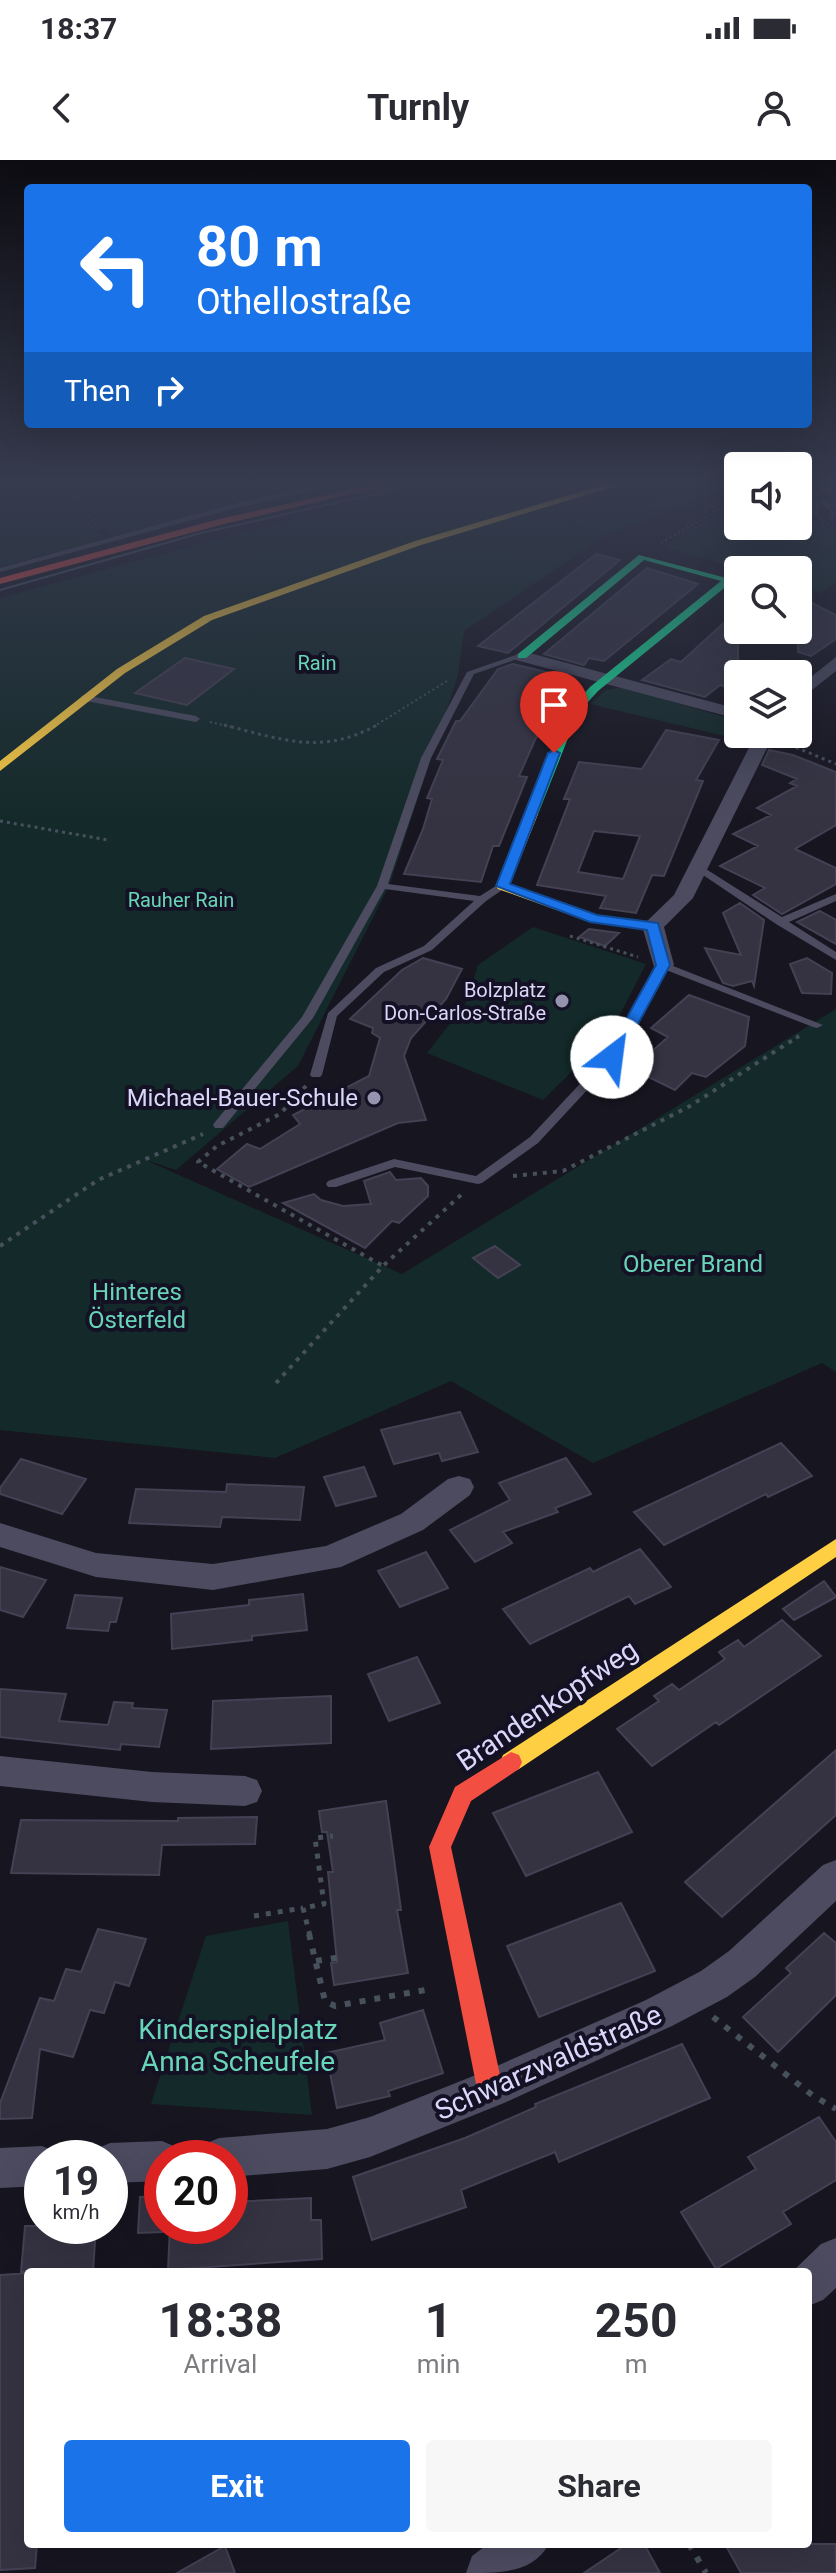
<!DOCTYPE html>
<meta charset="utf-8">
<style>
body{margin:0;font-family:Roboto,sans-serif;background:#f7f7f7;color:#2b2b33;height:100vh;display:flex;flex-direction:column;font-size:30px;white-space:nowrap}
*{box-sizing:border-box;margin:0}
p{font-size:26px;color:#7c7c81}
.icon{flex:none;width:44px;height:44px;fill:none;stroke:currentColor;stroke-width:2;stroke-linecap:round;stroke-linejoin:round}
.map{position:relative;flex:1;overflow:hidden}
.drawer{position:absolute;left:24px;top:2108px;width:788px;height:280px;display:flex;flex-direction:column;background:#fff;border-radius:8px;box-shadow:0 8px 32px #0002}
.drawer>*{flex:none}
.hud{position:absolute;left:24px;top:24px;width:788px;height:244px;border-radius:8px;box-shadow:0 8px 32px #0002;background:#1a73e8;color:#fff;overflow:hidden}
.controls{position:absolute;left:724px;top:292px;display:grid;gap:16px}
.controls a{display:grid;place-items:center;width:88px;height:88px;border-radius:8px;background:#fff;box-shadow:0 8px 32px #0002;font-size:40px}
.speed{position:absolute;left:24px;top:1980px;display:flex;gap:16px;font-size:40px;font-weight:700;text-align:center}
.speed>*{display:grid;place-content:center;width:104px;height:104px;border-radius:50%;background:#fff;box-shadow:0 8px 32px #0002;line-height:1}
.speed small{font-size:20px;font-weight:400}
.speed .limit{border:12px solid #d22;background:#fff;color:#111}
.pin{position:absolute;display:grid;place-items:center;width:68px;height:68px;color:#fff;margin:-82px -34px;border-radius:50% 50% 50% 0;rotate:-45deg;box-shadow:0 0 8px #0007}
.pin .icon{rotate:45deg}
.me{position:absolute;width:88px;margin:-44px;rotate:30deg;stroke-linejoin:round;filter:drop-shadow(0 0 6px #0008)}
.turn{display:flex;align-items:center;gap:28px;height:168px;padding:0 40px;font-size:36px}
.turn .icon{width:104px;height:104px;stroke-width:2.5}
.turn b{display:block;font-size:56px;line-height:68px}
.then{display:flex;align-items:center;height:76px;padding:0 40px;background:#0003;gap:16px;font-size:30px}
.eta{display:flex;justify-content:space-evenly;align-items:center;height:136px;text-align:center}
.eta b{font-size:48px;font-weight:700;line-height:56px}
.cta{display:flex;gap:16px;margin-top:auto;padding:16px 40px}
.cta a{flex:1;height:92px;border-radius:8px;background:#1a73e8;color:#fff;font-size:32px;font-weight:700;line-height:92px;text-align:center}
.cta a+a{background:#f7f7f7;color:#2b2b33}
.status{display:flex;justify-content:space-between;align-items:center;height:56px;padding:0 40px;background:#fff;direction:ltr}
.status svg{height:22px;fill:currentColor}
header{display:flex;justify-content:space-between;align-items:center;height:104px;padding:0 40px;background:#fff;font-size:36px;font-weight:700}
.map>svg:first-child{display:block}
.green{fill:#142a2a}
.building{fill:#353342;stroke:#434153;stroke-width:2;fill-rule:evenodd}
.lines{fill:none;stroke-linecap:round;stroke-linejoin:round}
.secondary-tunnel{stroke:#343241;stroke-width:23;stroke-dasharray:23 11;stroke-linecap:butt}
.path-far4{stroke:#46515c;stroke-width:2;stroke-dasharray:2 3;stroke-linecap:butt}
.path-far3{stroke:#46515c;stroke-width:3;stroke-dasharray:3 4;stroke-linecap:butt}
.path-far2{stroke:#46515c;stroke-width:4;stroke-dasharray:4 6;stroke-linecap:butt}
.path-far1{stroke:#46515c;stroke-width:5;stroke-dasharray:5 7;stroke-linecap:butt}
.path{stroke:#46515c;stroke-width:6;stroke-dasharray:6 9;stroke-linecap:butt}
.lane{fill:#4c4b60;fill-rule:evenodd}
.street{fill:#4c4b60;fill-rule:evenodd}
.fast{fill:#16e098;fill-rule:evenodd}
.slow{fill:#ffcf43;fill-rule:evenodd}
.jam{fill:#f24e42;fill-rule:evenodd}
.tram{stroke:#455867;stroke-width:2}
.rail-casing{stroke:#455867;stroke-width:5}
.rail{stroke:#141124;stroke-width:3;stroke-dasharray:10;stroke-linecap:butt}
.route{fill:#1a73e8;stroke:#114b97;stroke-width:2}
.poi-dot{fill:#9693ae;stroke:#141124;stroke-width:3}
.labels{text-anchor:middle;stroke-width:8;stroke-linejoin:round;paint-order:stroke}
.far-park-label{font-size:20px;fill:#69d5b8;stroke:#141124}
.far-poi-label{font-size:20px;fill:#dbd7fb;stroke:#141124;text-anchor:end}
.poi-label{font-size:24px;fill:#dbd7fb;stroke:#141124;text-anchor:end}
.park-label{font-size:24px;fill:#69d5b8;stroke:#141124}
.near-street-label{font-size:28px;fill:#dbd7fb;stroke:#141124}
.near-park-label{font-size:28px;fill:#69d5b8;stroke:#141124}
</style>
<div class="status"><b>18:37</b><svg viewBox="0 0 49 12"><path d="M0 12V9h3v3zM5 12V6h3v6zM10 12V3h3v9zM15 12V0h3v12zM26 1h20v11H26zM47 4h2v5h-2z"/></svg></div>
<header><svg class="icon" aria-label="back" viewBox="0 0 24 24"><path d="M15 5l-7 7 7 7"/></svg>Turnly<svg class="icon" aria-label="person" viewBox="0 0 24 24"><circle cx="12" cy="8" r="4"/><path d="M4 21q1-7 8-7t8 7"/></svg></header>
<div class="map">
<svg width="836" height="2413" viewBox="0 0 836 2413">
<rect width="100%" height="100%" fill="#171520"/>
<path class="green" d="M0 321H58L105 378 0 407Z
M62 321H339L109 377Z
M457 321H611L526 343 595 375 544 350 651 321 727 322 738 325V330L705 344 710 348 707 353 682 345 603 377 464 471 458 515 390 724 298 906 176 1010 143 999 402 1114 836 849V1212L822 1203 593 1303 451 1221 275 1298 0 1270V438L366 339Z
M730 344 738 348V366H798V349L836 371V422L821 433 798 426V410H743L664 387Z
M623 527 738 561V574H745L738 579 590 544 606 530Z
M533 767 646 804 610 874 543 940 427 893 466 843 478 805Z
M288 1761 312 1955 151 1944 206 1776Z"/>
<path class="building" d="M596 394 620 400 508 493 478 486Z
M647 408 698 424 604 501 589 498 584 505 544 494Z
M798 436 836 455V479L811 496 798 492Z
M738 450V530L720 525 705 537 642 520 671 499 681 502Z
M185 498 234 509 187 545 135 533Z
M513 504 575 519 563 535 558 534 535 580 519 616 527 617 499 686H493L481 722 404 714 423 669 432 639 427 638 443 600 437 599 456 561H460L498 509Z
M666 570 719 580 696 620 703 621 664 716 652 715 636 753 600 748 606 736 537 725 570 639H564L579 602 642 609ZM594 671 640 676 623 719 578 712Z
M769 590 793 595 836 612V665L795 689 836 708V724L782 754 753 735 765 728 720 706 758 686 733 674 771 655 757 648 797 626 790 623 797 619 762 605Z
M740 743 764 760 754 826 752 821 733 826 723 823 705 788 741 795 723 753Z
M820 751 836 760V784L797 762Z
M589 769 619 773 605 786 579 777Z
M423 798 462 809 446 839 411 878 404 896 426 960 398 963 249 1027 217 1009 247 984 260 989 300 964 293 955 369 916 380 878 372 873 373 868 350 859 402 810Z
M807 798 832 813 831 834 802 833 790 804Z
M689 835 749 857 745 886 706 917 692 913 675 930 632 909 668 877 651 868Z
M390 1012 396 1020 421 1018 428 1026V1036L399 1063 392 1061 365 1088 283 1043 314 1034 321 1040 343 1046 371 1044 364 1021Z
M495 1086 520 1105 498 1118 473 1098Z
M460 1252 478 1292 442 1301 439 1293 394 1304 381 1270Z
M781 1283 812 1316 768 1337 766 1334 664 1385 634 1352Z
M566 1298 591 1334 555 1348 558 1352 503 1372 512 1383 475 1402 450 1370 510 1340 499 1323Z
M21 1299 86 1319 62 1354 0 1334V1328Z
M364 1307 376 1336 336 1346 324 1317Z
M227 1324 304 1327 300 1360 222 1357 220 1367 129 1363 136 1329 226 1332Z
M640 1389 671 1427 635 1444 629 1436 530 1484 503 1449 590 1408 593 1412Z
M426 1392 448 1428 400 1447 378 1411Z
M0 1407 46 1420 23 1457 0 1450Z
M824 1421 836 1437 794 1460 783 1449Z
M303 1434 307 1470 252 1476V1480L172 1489 171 1454 249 1445V1440Z
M75 1435 122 1438 116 1462H110L108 1471 67 1468Z
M782 1460 821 1496 719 1565 716 1562 652 1606 617 1569 659 1541 654 1536 672 1524 679 1530 725 1499 719 1492 738 1480 744 1487Z
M417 1497 440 1543 389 1561 368 1514Z
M0 1529 66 1534 59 1561 108 1565 114 1542 133 1543 132 1548 167 1550 159 1587 121 1584 120 1590 0 1577Z
M331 1536V1583L211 1589 213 1541Z
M836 1590V1655L722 1757 685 1722Z
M598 1612 632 1672 526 1716 493 1653Z
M386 1641 401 1750H397L408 1813 334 1825 331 1803 337 1802 328 1712H333L327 1672H322L319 1651Z
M257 1657 255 1684 162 1685 159 1715 11 1713 21 1660 178 1661V1658Z
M621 1743 655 1811 539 1857 507 1786Z
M98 1769 146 1779 129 1826 115 1822 104 1853 90 1850 73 1897 40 1889 32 1958 0 1959V1943L40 1838 54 1841 66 1809 81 1812Z
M824 1773 836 1783V1835L778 1892 743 1857 791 1813 786 1808Z
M423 1850 443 1913 388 1931 390 1936 337 1948 326 1893 385 1880 380 1863Z
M682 1884 710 1938 559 2002 555 1992 461 2030 466 2047 372 2080 353 2017 465 1978 536 1947 535 1944Z
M819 1957 836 1982V2020L783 2052 791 2064 716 2109 681 2052 756 2009 748 1997Z
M162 2036V2072L138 2073 140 2037Z
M311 2038V2060H321L322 2099 168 2110 170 2066H230V2042Z
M25 2066H96L93 2112H21Z
M28 2113V2384H37L35 2408 0 2410V2115Z
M627 2384H644L660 2413H584Z
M725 2384H836V2413H741Z
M225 2386 235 2413H177Z"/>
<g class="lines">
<path class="secondary-tunnel" d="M728 321 738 324
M798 340 836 350"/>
<path class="path-far4" d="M60 321 100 369
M674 321 667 326 689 327 653 347H663L738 321
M798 344 836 369
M715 348 710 346 738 334
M661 383 738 338
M210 562 232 567
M373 567 447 521"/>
<path class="path-far3" d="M224 565C281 579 321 596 377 565
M783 582 836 604
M0 661 108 680
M570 776 638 797
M796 878 800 876"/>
<path class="path-far2" d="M306 926 280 954 217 986 198 1002 383 1106
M513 1016 563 1011 690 946 799 876
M0 1086 98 1020 203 974
M276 1223 383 1106 462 1034"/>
<path class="path-far1" d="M254 1756 303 1748
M310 1776 303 1748 324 1744 315 1678 333 1676"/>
<path class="path" d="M309 1774 325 1841 335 1846 431 1829
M316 1801 342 1797
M713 1857 812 1935 836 1949
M689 2384 706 2413"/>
<path class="lane" d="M340 321H354L244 346 0 412V408L240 342Z
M519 494 526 496 474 514 431 598 388 724 480 736 499 724 508 726 486 741 432 790 384 812 337 856 322 915 320 917H312L310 915 328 853 376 808 424 786 474 741 385 729 313 858 223 968H215L213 965 215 962 302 857 377 726 421 598 467 512Z
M84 535 196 556 200 559 196 562 81 540V536Z
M698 704 782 757 836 734V741L789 762 836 792V800L776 764 694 709V705Z
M663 802 823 865 817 868 813 867 666 810 616 899 538 983 482 1023 478 1024 395 1007 336 1027H328L326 1024 328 1021 394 999 476 1016 530 977 607 895 658 805Z"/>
<path class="street" d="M522 491 738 549V559L516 500 514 496Z
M836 497V511L798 541V527Z
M756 574H774L693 738 664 767 674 805 663 812 655 810 642 766 674 735Z
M459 1316 470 1319 474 1327 470 1335 423 1370 341 1407 213 1430 96 1417 0 1387V1363L96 1393 213 1404 326 1386 401 1354 448 1319Z
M0 1596 152 1612 245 1616 257 1620 262 1631 257 1642 245 1646 152 1642 0 1626Z
M836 1700V1741L755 1817 727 1837 672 1866 504 1943 370 1997 327 2009 230 2017V1998H199L205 1984 219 1978 327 1969 370 1957 481 1913 646 1840 701 1811 729 1791 823 1705Z
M162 1981 176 1987 181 1998H162V2021L110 2023V1998H92L96 1989 110 1983Z
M42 1986 56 1992 59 1998H42V2026L0 2028V1988Z
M836 2078V2128L823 2140 808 2146V2112H792L821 2084Z
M488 2384H549C533 2413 502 2413 466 2413L472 2396Z"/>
<path class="fast" d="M639 395 734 420 598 531 578 553 538 654 528 657 526 654 569 550 590 527 721 421 644 400 526 498H518V494Z"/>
<path class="slow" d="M617 321H632L421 385 212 460 125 513 0 611V601L117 509 204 456 415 381Z
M532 650 538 654 510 724 597 755 658 763V769L590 762 498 729 496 726 526 654Z
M836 1379V1397L519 1609 511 1612 503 1609 500 1602 503 1595Z"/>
<path class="jam" d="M390 321H407L224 364 0 424V418L219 359Z
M511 1592 519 1595 522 1602 519 1609 471 1641 451 1687 503 1929 499 1938 490 1942 481 1938 477 1929 429 1687 455 1627Z"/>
<path class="tram" d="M0 430 201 373 433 321"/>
<defs>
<path id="rail" d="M814 321 836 337
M798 324 836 351"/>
</defs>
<use href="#rail" class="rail-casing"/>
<use href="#rail" class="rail"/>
</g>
<linearGradient id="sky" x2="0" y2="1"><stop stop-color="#0d0c12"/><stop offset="0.49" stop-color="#363b4e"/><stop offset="1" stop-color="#363b4e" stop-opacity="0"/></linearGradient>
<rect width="836" height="659" fill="url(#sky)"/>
<path class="route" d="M554 590 560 593 510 724 597 755 658 763 670 805 620 897 612 902 605 897 656 805 647 770 590 762 496 726 548 593Z"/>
<g class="poi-dot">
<circle cx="562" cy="841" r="8"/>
<circle cx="374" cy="938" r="8"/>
</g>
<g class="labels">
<g class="far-park-label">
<text x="317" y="510">Rain</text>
<text x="181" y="747">Rauher Rain</text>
</g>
<g class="far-poi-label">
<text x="546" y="837">Bolzplatz<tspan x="546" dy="23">Don-Carlos-Straße</tspan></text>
</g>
<g class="poi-label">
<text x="358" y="946">Michael-Bauer-Schule</text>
</g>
<g class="park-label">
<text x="693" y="1112">Oberer Brand</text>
<text x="137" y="1140">Hinteres<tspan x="137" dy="28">Österfeld</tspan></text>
</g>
<g class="near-street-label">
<text transform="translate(547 1545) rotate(-34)" y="10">Brandenkopfweg</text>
<text transform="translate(548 1902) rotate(-24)" y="10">Schwarzwaldstraße</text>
</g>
<g class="near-park-label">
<text x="238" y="1879">Kinderspielplatz<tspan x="238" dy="32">Anna Scheufele</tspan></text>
</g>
</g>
</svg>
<div class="controls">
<a><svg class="icon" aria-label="sound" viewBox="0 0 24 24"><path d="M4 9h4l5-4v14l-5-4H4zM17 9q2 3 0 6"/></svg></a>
<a><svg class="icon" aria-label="search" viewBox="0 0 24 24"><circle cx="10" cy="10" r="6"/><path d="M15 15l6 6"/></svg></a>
<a><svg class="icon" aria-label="layers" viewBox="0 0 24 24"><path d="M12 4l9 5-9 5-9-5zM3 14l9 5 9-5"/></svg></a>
</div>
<div class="speed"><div>19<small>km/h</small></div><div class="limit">20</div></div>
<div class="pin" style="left:554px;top:593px;background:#d93025"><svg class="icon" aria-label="arrive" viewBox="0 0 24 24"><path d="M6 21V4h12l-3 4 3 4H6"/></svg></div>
<svg class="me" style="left:612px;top:897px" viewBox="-20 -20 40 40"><circle r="19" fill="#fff"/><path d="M0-13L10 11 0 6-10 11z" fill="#1a73e8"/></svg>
<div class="hud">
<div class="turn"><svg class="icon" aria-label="left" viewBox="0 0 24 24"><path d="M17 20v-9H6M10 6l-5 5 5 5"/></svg><div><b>80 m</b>Othellostraße</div></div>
<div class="then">Then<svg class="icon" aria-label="right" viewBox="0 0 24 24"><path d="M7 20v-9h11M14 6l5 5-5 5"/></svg></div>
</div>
<section class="drawer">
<div class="eta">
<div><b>18:38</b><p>Arrival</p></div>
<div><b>1</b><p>min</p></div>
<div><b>250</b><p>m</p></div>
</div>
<div class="cta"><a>Exit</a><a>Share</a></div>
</section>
</div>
